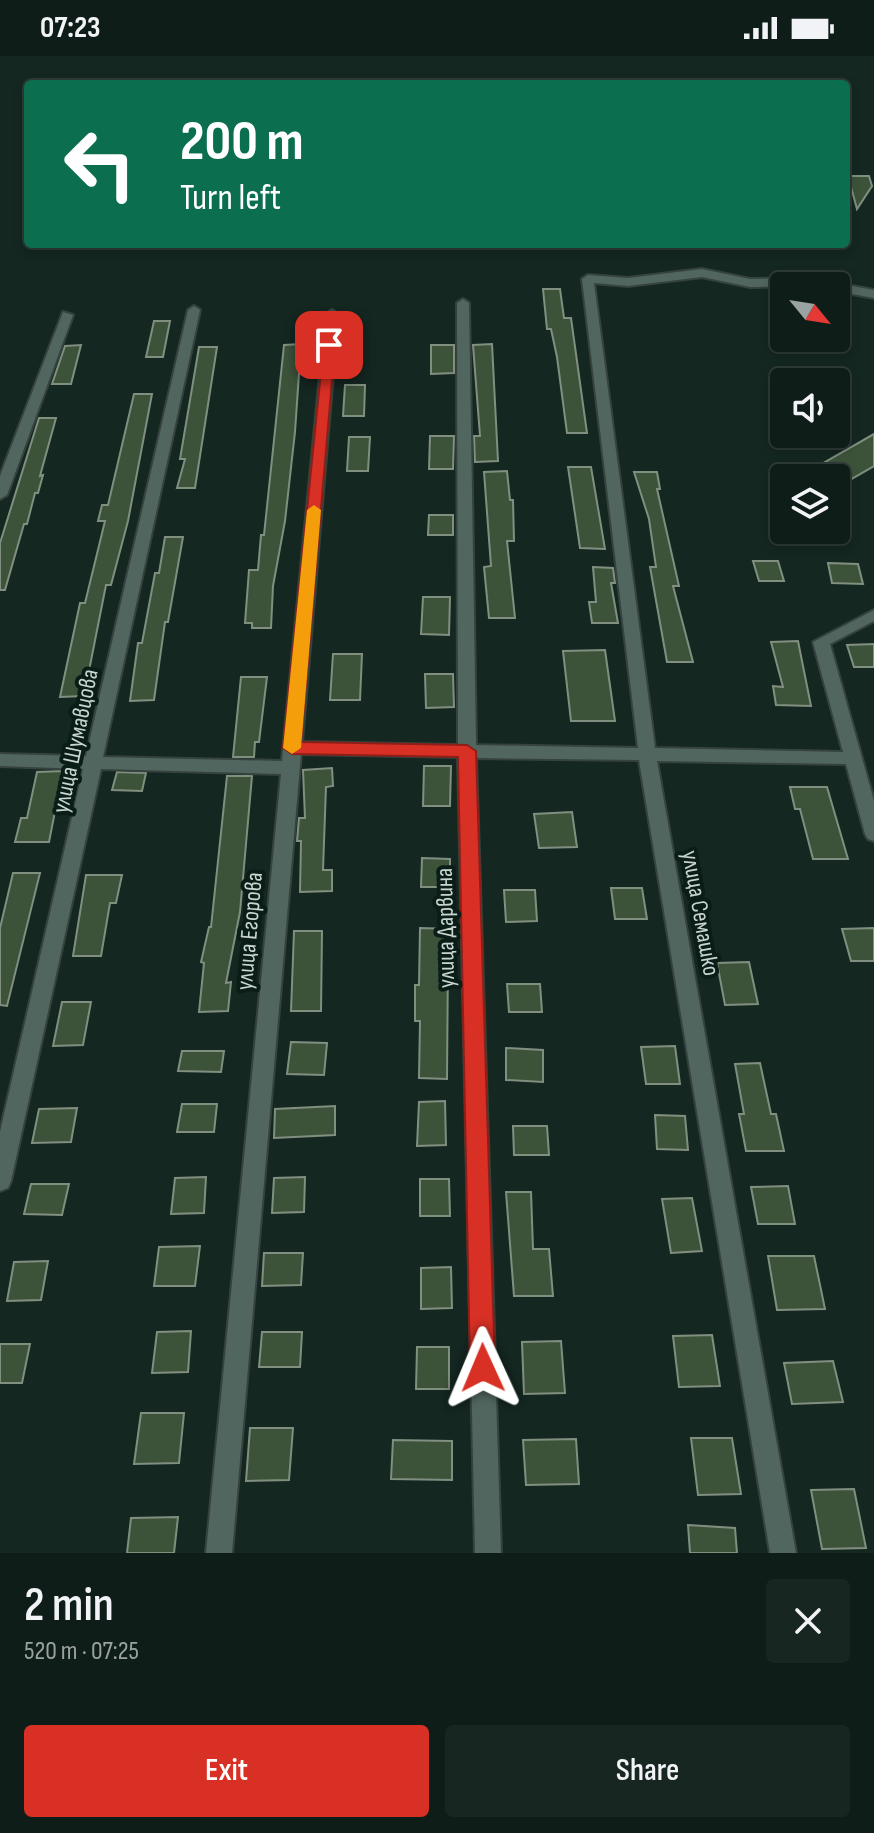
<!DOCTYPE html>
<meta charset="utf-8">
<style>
body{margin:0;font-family:"Sofia Sans Condensed",sans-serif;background:#182622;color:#f1f3f6;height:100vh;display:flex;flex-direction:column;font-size:30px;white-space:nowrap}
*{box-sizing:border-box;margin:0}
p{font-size:26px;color:#9ba2a2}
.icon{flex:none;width:44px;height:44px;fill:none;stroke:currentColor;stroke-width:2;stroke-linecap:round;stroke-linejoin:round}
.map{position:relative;height:1497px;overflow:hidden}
.drawer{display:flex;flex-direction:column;background:#0f1d19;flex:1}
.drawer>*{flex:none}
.hud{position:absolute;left:24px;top:24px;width:826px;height:168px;border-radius:8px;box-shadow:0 4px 12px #0003,0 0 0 2px #2f3b38;background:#0b6e4f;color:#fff;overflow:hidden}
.needle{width:52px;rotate:120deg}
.controls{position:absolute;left:770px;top:216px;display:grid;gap:16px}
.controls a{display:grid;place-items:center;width:80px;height:80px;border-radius:8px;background:#0f1d19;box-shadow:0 4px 12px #0003,0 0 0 2px #2f3b38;font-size:40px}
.pin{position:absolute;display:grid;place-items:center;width:68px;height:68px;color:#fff;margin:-34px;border-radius:16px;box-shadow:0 4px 12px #0006}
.me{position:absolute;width:88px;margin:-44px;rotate:359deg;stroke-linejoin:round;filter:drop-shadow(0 0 6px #0008)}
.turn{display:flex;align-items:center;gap:28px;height:168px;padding:0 24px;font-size:36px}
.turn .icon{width:104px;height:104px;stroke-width:2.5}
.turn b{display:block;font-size:56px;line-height:68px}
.round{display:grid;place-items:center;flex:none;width:84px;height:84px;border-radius:8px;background:#182622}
.overview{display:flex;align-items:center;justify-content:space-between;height:136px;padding:0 24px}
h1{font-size:48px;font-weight:600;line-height:60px}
.button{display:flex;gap:16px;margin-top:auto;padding:16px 24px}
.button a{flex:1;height:92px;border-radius:8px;background:#d93025;color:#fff;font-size:32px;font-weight:600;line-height:92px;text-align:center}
.button a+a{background:#182622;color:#f1f3f6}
.status{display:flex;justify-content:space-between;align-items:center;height:56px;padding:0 40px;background:#0f1d19;direction:ltr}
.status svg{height:22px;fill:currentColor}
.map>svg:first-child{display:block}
.building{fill:#3c533a;stroke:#818f80;stroke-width:2}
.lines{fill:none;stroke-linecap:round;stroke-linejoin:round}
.minor-casing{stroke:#35423e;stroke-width:4}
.minor{fill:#51665f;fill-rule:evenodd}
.route{fill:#d93025;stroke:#8d1f18;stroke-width:2}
.slow{fill:#f59e0b}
.labels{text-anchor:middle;stroke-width:8;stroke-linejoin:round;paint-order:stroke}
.street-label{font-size:24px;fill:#c9d5d1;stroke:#0a1d17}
</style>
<div class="status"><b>07:23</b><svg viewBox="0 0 49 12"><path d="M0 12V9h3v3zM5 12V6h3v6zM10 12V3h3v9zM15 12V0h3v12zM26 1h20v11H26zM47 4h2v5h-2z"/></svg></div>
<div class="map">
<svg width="874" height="1497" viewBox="0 0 874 1497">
<rect width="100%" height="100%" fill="#142721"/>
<path class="building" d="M848 120H869L872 130 857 153Z
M543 233H560L564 262H571L587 377H567L557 301 551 273H547Z
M154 265H170L163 301H146Z
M301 288 295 376 285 465 273 530 271 572H252V567H245L249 514H258L261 479H264L284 289Z
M492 288 498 405 475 406 474 380H480L473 289Z
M81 289 71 328H52L65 290Z
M431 289H454V317L431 318Z
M199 291H217L195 432H177L185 403H180Z
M345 329H365L364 360H343Z
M134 338H152L128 465 111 529H106L84 640 60 641 80 547H85L105 465H98L102 449H108Z
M39 362H56L40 420 43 419 38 437H35L27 468H24L5 534H0V487Z
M874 378V410L841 429 836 426V422H829L813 413Z
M430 380H454L453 413H429Z
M349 381H370L368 415H347Z
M568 411H591L605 493 580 492Z
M507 415 510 444H513L514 485H507L515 562H489L484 511 491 510 484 416Z
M634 416H657L660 433H657L679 530H673L693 606H667L650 511H656L649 463Z
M429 459H453V479H428Z
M165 481H183L168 566H165L154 644 130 645 138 587H142L155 517H159Z
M753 505H778L784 525H759Z
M828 507 858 508 863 528 832 527Z
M593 511 613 512 615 527H611L618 567H592L589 546H596Z
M423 541H450L449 579 421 578Z
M798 585 811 650 776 649 773 630 783 631 771 586Z
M874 588V611H854L847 589Z
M605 594 615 665H571L563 595Z
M333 598H362L360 644H330Z
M425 618H453L454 651 426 652Z
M241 621H267L259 686H255L254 701H233Z
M424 710H451L450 750H423Z
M332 712 333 730 326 731 323 814H332V835L300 836 301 785H297L299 762H305L303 714Z
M63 715 49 786H15L21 762H27L37 716Z
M117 716 146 717 142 735 112 734Z
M227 720H252L240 856 226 927 231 926 228 955 199 956 204 907 201 906 209 871H211Z
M790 731H827L848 803H813L800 753H795Z
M572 756 577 791 539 792 534 758Z
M422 802 450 803V831H421Z
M13 817H40L7 950 0 949V872Z
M86 819H122L116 847H110L101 900H73Z
M611 832H642L647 863H615Z
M504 834H535L537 865 506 866Z
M420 872 454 873V901H448L447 1023 419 1022 420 965H415V929H419Z
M874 872V905H851L842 873Z
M294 875H322L321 955H291Z
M749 906 758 948 725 949 717 907Z
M507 928H540L542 956H509Z
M62 946H91L83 989 53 990Z
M291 986 327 987 324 1019 287 1018Z
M675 990 680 1028H646L641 991Z
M506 992 543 994V1026L506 1024Z
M182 995H224L221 1016 178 1015Z
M760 1007 771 1058H776L784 1095H746L739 1058H744L735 1008Z
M445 1045 446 1089 417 1090 419 1046Z
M182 1048H217L214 1076H177Z
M335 1050V1079L274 1082 275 1053Z
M77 1052 71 1086 32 1087 39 1053Z
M655 1059 685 1060 688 1094 657 1093Z
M513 1070H547L549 1099H514Z
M206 1121 204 1157 171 1158 175 1122Z
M305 1121 304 1156 272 1157 274 1122Z
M420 1123H449L450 1160H420Z
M31 1128H69L62 1159 24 1158Z
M788 1130 795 1168H758L751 1131Z
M506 1136H531L533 1193H549L553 1240H514Z
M692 1142 702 1195 671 1197 662 1143Z
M200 1190 195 1230H154L159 1191Z
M264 1197H303L301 1229 262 1230Z
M768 1200H814L825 1253 777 1254Z
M48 1205 41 1244 7 1245 14 1206Z
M451 1211 452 1252 421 1253V1212Z
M191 1275 188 1316 152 1317 157 1276Z
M262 1276H302L300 1311H259Z
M712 1279 720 1330 679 1331 673 1280Z
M561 1285 565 1337 524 1338 522 1286Z
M0 1288H30L22 1327H0Z
M417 1291H449V1333H416Z
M833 1305 843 1346 792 1348 784 1307Z
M141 1357H184L179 1407 134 1408Z
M250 1372H293L289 1424 246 1425Z
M691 1382H732L741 1438 698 1439Z
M576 1383 579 1428 526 1429 523 1384Z
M393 1384 452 1385V1424L391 1423Z
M854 1433 866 1492 822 1493 811 1434Z
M178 1461 174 1497H127L131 1462Z
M688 1469 735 1472 737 1497H690Z"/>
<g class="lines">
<defs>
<path id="minor" d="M702 213 750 223 809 222 874 234V242L836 235V230L750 231 702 221 628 230 594 227 655 692 843 696 813 586 874 554V565L830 588 874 745V785L868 783 865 778 846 708 657 705 796 1497H770L639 704 476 702 501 1497H475L458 701 301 698 232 1497H206L281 718 101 713 11 1125 8 1132 0 1135V1076L83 713 0 710V698L86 700 188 254 194 250 200 254 103 701 282 705 326 258 332 254 338 258 302 686 458 689 457 247 463 243 469 247 476 689 638 692 582 223 588 219 628 222Z
M63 256 73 259 7 439 0 443V420Z"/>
</defs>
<use href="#minor" class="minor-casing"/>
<use href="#minor" class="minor"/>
</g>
<path class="route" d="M324 286 335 289 301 686 467 689 476 695 495 1312 492 1321 483 1324 474 1321 470 1312 458 701 292 698 283 692Z"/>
<path class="slow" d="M314 449 321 454 301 692 292 698 283 692 307 454Z"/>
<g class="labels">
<g class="street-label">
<text transform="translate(75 685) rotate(-78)" y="8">улица Шумавцова</text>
<text transform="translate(701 857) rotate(80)" y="8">улица Семашко</text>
<text transform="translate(445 872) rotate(-91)" y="8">улица Дарвина</text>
<text transform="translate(249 875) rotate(-85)" y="8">улица Егорова</text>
</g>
</g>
</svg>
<div class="controls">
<a><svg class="needle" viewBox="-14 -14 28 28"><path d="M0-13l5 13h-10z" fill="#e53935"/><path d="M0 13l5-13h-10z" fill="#9ba2a2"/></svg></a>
<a><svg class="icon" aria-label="sound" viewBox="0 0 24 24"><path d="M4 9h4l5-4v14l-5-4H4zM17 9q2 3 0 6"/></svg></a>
<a><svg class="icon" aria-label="layers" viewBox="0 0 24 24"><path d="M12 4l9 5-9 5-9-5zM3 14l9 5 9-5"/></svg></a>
</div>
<div class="pin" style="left:329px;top:289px;background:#d93025"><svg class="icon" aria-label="arrive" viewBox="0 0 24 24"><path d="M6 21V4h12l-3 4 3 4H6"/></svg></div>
<svg class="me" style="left:483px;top:1312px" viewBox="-20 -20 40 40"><path d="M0-17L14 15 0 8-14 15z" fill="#d93025" stroke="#fff" stroke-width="4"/></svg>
<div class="hud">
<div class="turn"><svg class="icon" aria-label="left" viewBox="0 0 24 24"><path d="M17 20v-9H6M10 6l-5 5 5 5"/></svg><div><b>200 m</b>Turn left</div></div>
</div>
</div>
<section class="drawer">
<div class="overview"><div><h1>2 min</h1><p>520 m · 07:25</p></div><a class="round"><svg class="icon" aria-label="close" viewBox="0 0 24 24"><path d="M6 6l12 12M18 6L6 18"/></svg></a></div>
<div class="button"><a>Exit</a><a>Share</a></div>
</section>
